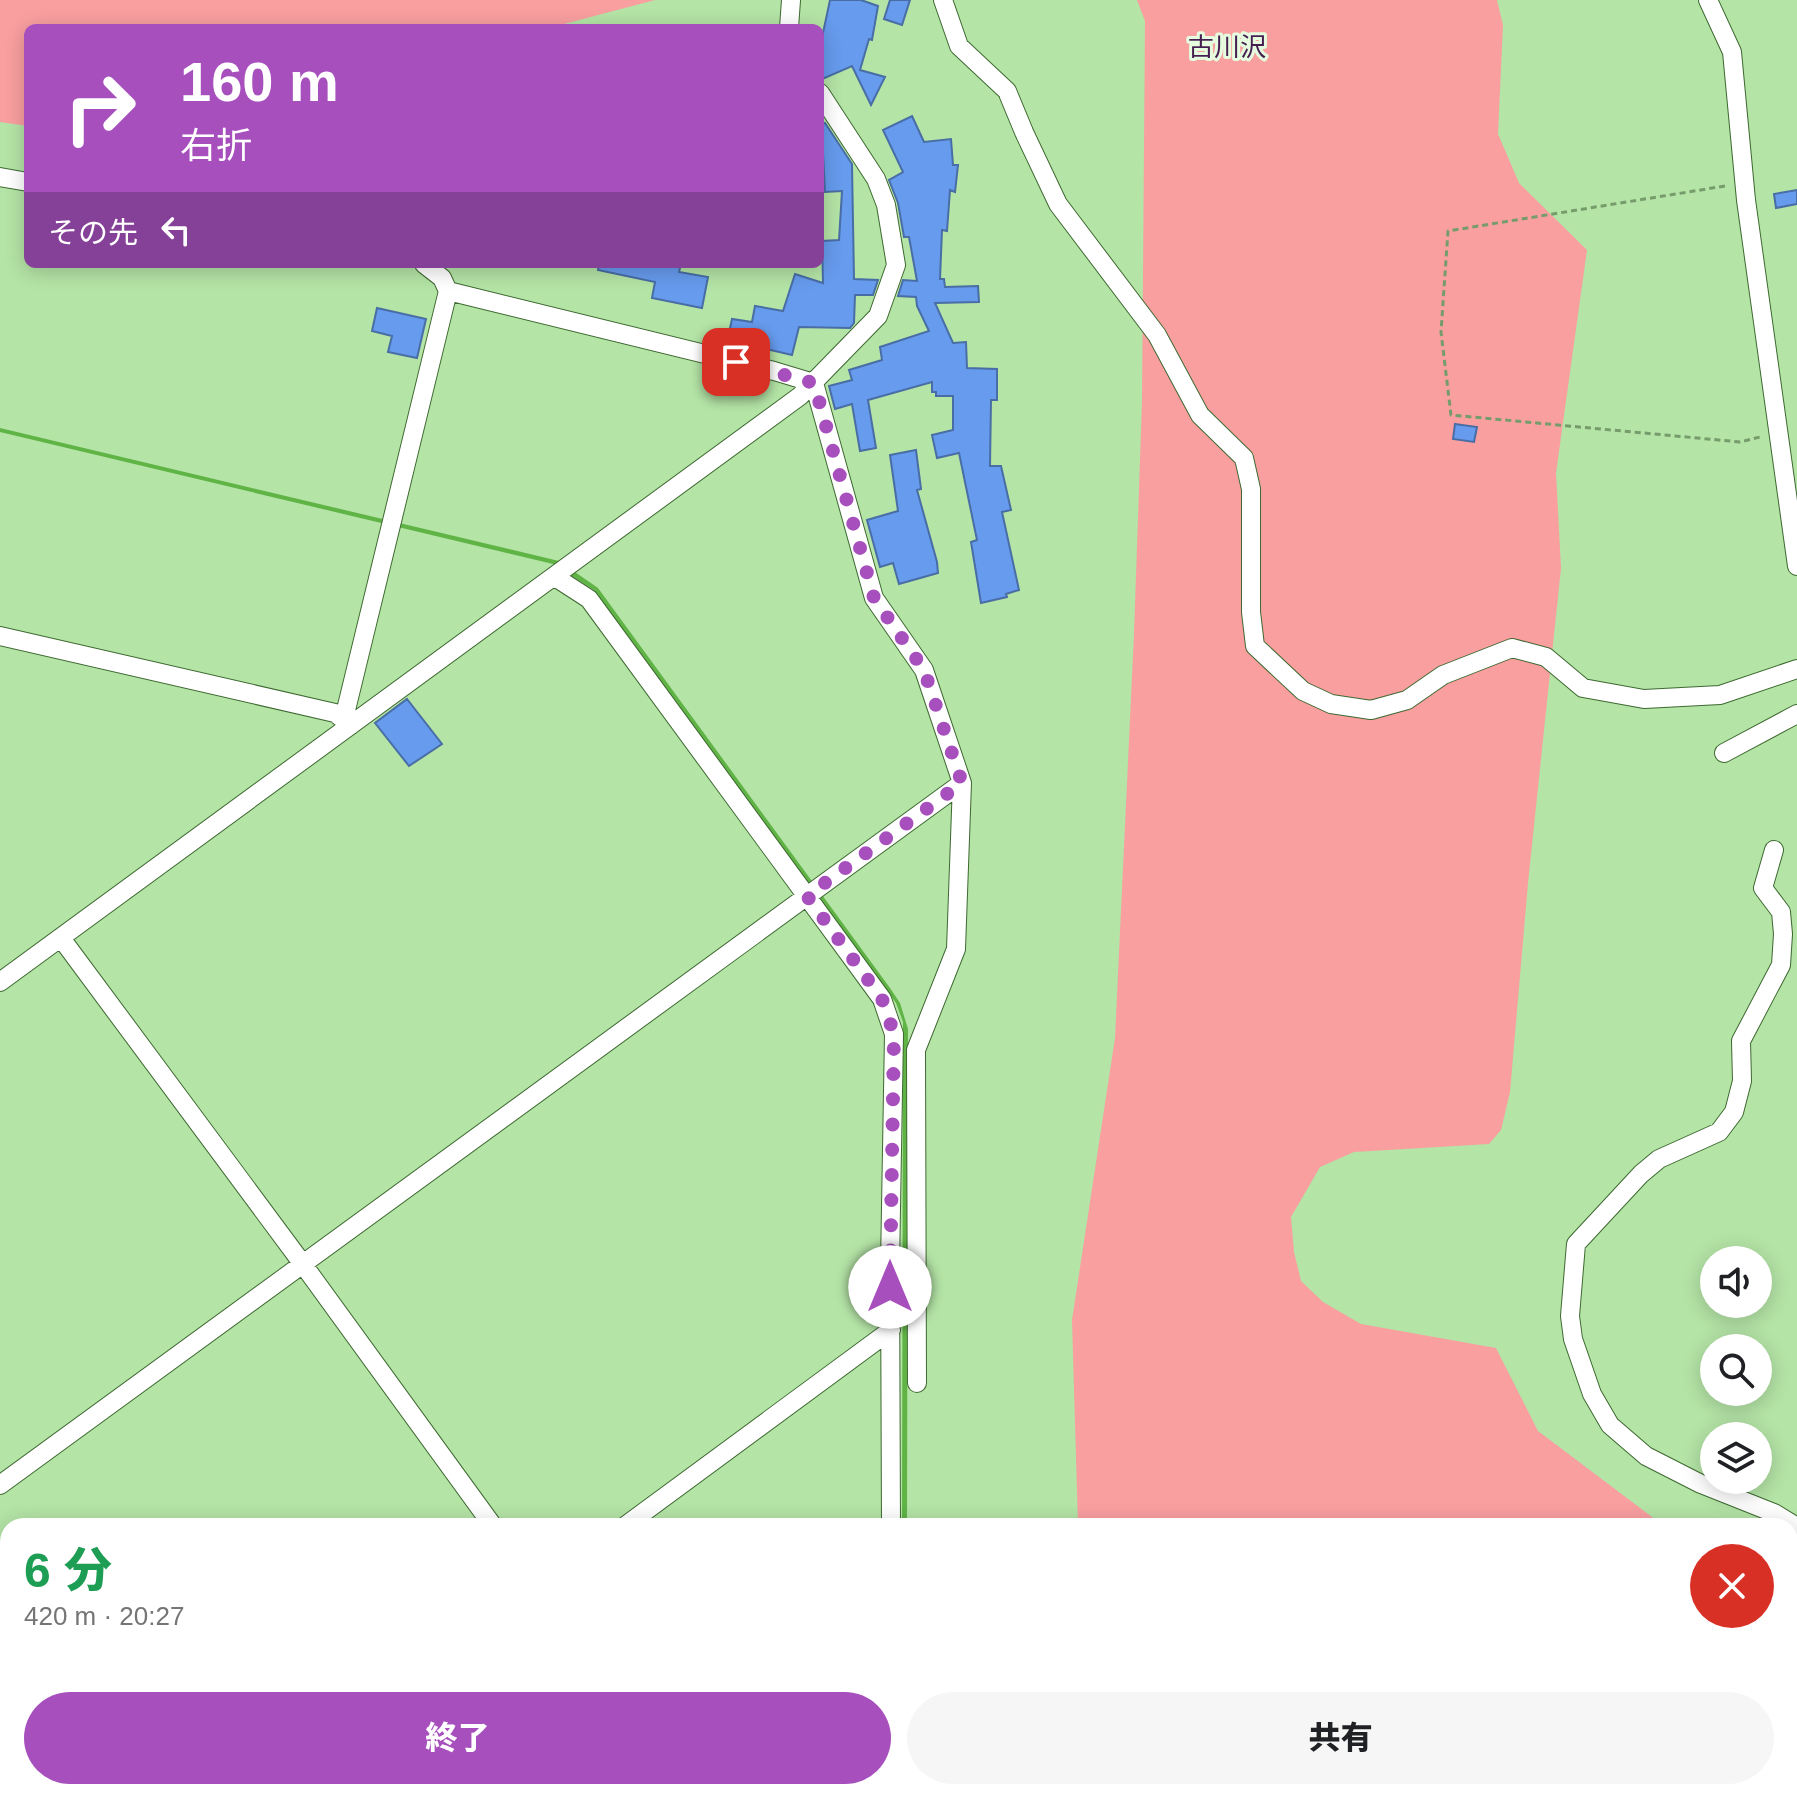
<!DOCTYPE html>
<html lang="ja">
<meta charset="utf-8">
<style>
body{margin:0;font-family:Helvetica,"Noto Sans JP",sans-serif;background:#f6f6f6;color:#202124;height:100vh;display:flex;flex-direction:column;font-size:30px;white-space:nowrap}
*{box-sizing:border-box;margin:0}
p{font-size:26px;color:#757577}
.icon{flex:none;width:44px;height:44px;fill:none;stroke:currentColor;stroke-width:2;stroke-linecap:round;stroke-linejoin:round}
.map{position:relative;flex:1;overflow:hidden}
.sheet{position:absolute;left:0px;top:1518px;width:1798px;height:282px;display:flex;flex-direction:column;background:#fff;border-radius:24px 24px 0 0;box-shadow:0 4px 20px #0003}
.sheet>*{flex:none}
.guide{position:absolute;left:24px;top:24px;width:800px;height:244px;border-radius:12px;box-shadow:0 4px 20px #0003;background:#a750bd;color:#fff;overflow:hidden}
.fabs{position:absolute;left:1700px;top:1246px;display:grid;gap:16px}
.fabs a{display:grid;place-items:center;width:72px;height:72px;border-radius:50%;background:#fff;box-shadow:0 4px 20px #0003;font-size:40px}
.pin{position:absolute;display:grid;place-items:center;width:68px;height:68px;color:#fff;margin:-34px;border-radius:16px;box-shadow:0 4px 12px #0006}
.me{position:absolute;width:88px;margin:-44px;rotate:0deg;stroke-linejoin:round;filter:drop-shadow(0 0 6px #0008)}
.turn{display:flex;align-items:center;gap:28px;height:168px;padding:0 24px;font-size:36px}
.turn .icon{width:104px;height:104px;stroke-width:2.5}
.turn b{display:block;font-size:56px;line-height:68px}
.then{display:flex;align-items:center;height:76px;padding:0 24px;background:#0003;gap:16px;font-size:30px}
.round{display:grid;place-items:center;flex:none;width:84px;height:84px;border-radius:42px;background:#f6f6f6}
.summary{display:flex;align-items:center;justify-content:space-between;height:136px;padding:0 24px}
h1{font-size:48px;font-weight:800;line-height:60px;color:#1e9e55}
.cta{display:flex;gap:16px;margin-top:auto;padding:16px 24px}
.cta a{flex:1;height:92px;border-radius:48px;background:#a750bd;color:#fff;font-size:32px;font-weight:800;line-height:92px;text-align:center}
.cta a+a{background:#f6f6f6;color:#202124}
.map>svg:first-child{display:block}
.green{fill:#f99fa0}
.water{fill:#60b446}
.building{fill:#669bed;stroke:#496da5;stroke-width:2}
.lines{fill:none;stroke-linecap:round;stroke-linejoin:round}
.minor-casing{stroke:#3e6931;stroke-width:20}
.path{stroke:#779c6c;stroke-width:3;stroke-dasharray:6 4;stroke-linecap:butt}
.minor{stroke:#fff;stroke-width:18}
.route{stroke:#a750bd;stroke-width:14;stroke-dasharray:0 25.2}
.labels{text-anchor:middle;stroke-width:6;stroke-linejoin:round;paint-order:stroke}
.quarter-label{font-size:26px;fill:#471e52;stroke:#e5fdde}
</style>
<div class="map">
<svg width="1797" height="1799" viewBox="0 0 1797 1799">
<rect width="100%" height="100%" fill="#b4e4a6"/>
<path class="green" d="M0 0H655L549 28H28V126L0 122Z
M1137 0H1497L1503 25 1498 134 1519 183 1587 250 1556 473 1561 568 1528 883 1510 1092 1501 1130 1489 1144 1354 1152 1320 1167 1291 1217 1294 1252 1301 1281 1323 1302 1361 1324 1496 1348 1538 1431 1664 1526H1078L1072 1320 1115 1038 1134 634 1142 401 1145 21Z
M0 1648 8 1660V1792H103L108 1799H0Z
M1093 1792H1361L1362 1799H1094Z"/>
<path class="water" d="M0 428 559 561 598 588 890 988 900 1003 908 1029 907 1526H902L903 1022 896 1003 594 590 553 564 0 432Z"/>
<path class="building" d="M830 0H861L878 6 872 40 869 39 860 70 885 77 871 105 852 66 820 80V47Z
M890 0H910L902 25 884 19Z
M912 116 924 142 951 139 953 165H958L955 192 950 190 947 231 942 230 940 279H944L945 287 978 286 979 302 935 303 953 343 966 342 967 368 997 369V400H991L990 466H1001L1011 510 1002 512 1019 590 1006 594 1007 597 981 603 971 542 977 540 959 453 937 458 932 435 953 430V396H936V392H932V382L868 400 876 448 860 451 852 404 835 409 829 386 852 380 849 370 882 360 880 347 929 331 917 306 916 297 898 296 903 280 917 281 909 237H904L898 203 889 180 903 172 883 130Z
M825 123 852 164 854 279 878 280 873 295H855L854 323 850 328 799 327 792 355 745 344 744 351 726 347 732 319 752 322 755 306 783 311 795 274 823 283 822 241 839 240 842 191 825 192 823 153 820 154V125Z
M1797 190V204L1776 208 1774 194Z
M599 264H681L679 272 708 277 702 308 652 298 655 282 598 270Z
M377 308 426 319 417 358 388 352 392 336 372 331Z
M1455 424 1477 427 1474 442 1453 439Z
M916 450 921 489 917 490 937 562 938 573 899 584 893 563 880 567 867 520 898 511 890 455Z
M407 699 442 744 409 766 375 723Z"/>
<g class="lines">
<defs>
<path id="minor" d="M943 0 959 46 1007 91 1024 132 1058 204 1157 335 1200 415 1244 458 1251 489V612L1255 646 1303 691 1331 704 1371 710 1407 700 1443 675 1512 648 1546 657 1583 688 1644 699 1720 695 1797 669
M1708 0 1732 52 1746 200 1797 566
M789 28 791 0
M0 177 28 182
M448 291 774 371 814 383
M814 383 874 598 924 670 962 783 956 949 916 1050 917 1383
M555 577 589 599 882 999 894 1034 890 1265 891 1526
M0 636 335 713 351 725
M351 725 346 710 448 291 442 278 424 264
M1724 753 1797 714
M1774 850 1763 888 1781 912 1783 934 1781 965 1741 1041 1742 1081 1734 1112 1719 1132 1659 1159 1641 1174 1576 1244 1570 1316 1573 1339 1592 1394 1610 1425 1646 1456 1701 1484 1774 1513 1797 1527
M61 938 302 1263 493 1526
M0 982 800 396 878 316 896 265 886 205 876 179 820 93
M0 1485 962 783
M625 1526 891 1330
M1790 1780 1797 1778
M685 1792 690 1799
M891 1792V1799
M256 1799 266 1792
M1746 1799 1760 1792"/>
</defs>
<use href="#minor" class="minor-casing"/>
<path class="path" d="M1725 186 1448 231 1441 332 1451 415 1740 442 1760 437"/>
<use href="#minor" class="minor"/>
</g>
<g class="lines">
<path class="route" d="M736 362 814 383 874 598 924 670 962 783 807 896 882 999 894 1034 890 1287"/>
</g>
<g class="labels">
<g class="quarter-label">
<text x="1227" y="56">古川沢</text>
</g>
</g>
</svg>
<div class="fabs">
<a><svg class="icon" aria-label="sound" viewBox="0 0 24 24"><path d="M4 9h4l5-4v14l-5-4H4zM17 9q2 3 0 6"/></svg></a>
<a><svg class="icon" aria-label="search" viewBox="0 0 24 24"><circle cx="10" cy="10" r="6"/><path d="M15 15l6 6"/></svg></a>
<a><svg class="icon" aria-label="layers" viewBox="0 0 24 24"><path d="M12 4l9 5-9 5-9-5zM3 14l9 5 9-5"/></svg></a>
</div>
<div class="pin" style="left:736px;top:362px;background:#d93025"><svg class="icon" aria-label="arrive" viewBox="0 0 24 24"><path d="M6 21V4h12l-3 4 3 4H6"/></svg></div>
<svg class="me" style="left:890px;top:1287px" viewBox="-20 -20 40 40"><circle r="19" fill="#fff"/><path d="M0-13L10 11 0 6-10 11z" fill="#a750bd"/></svg>
<div class="guide">
<div class="turn"><svg class="icon" aria-label="right" viewBox="0 0 24 24"><path d="M7 20v-9h11M14 6l5 5-5 5"/></svg><div><b>160 m</b>右折</div></div>
<div class="then">その先<svg class="icon" aria-label="left" viewBox="0 0 24 24"><path d="M17 20v-9H6M10 6l-5 5 5 5"/></svg></div>
</div>
<section class="sheet">
<div class="summary"><div><h1>6 分</h1><p>420 m · 20:27</p></div><a class="round" style="background:#d93025;color:#fff"><svg class="icon" aria-label="close" viewBox="0 0 24 24"><path d="M6 6l12 12M18 6L6 18"/></svg></a></div>
<div class="cta"><a>終了</a><a>共有</a></div>
</section>
</div>
